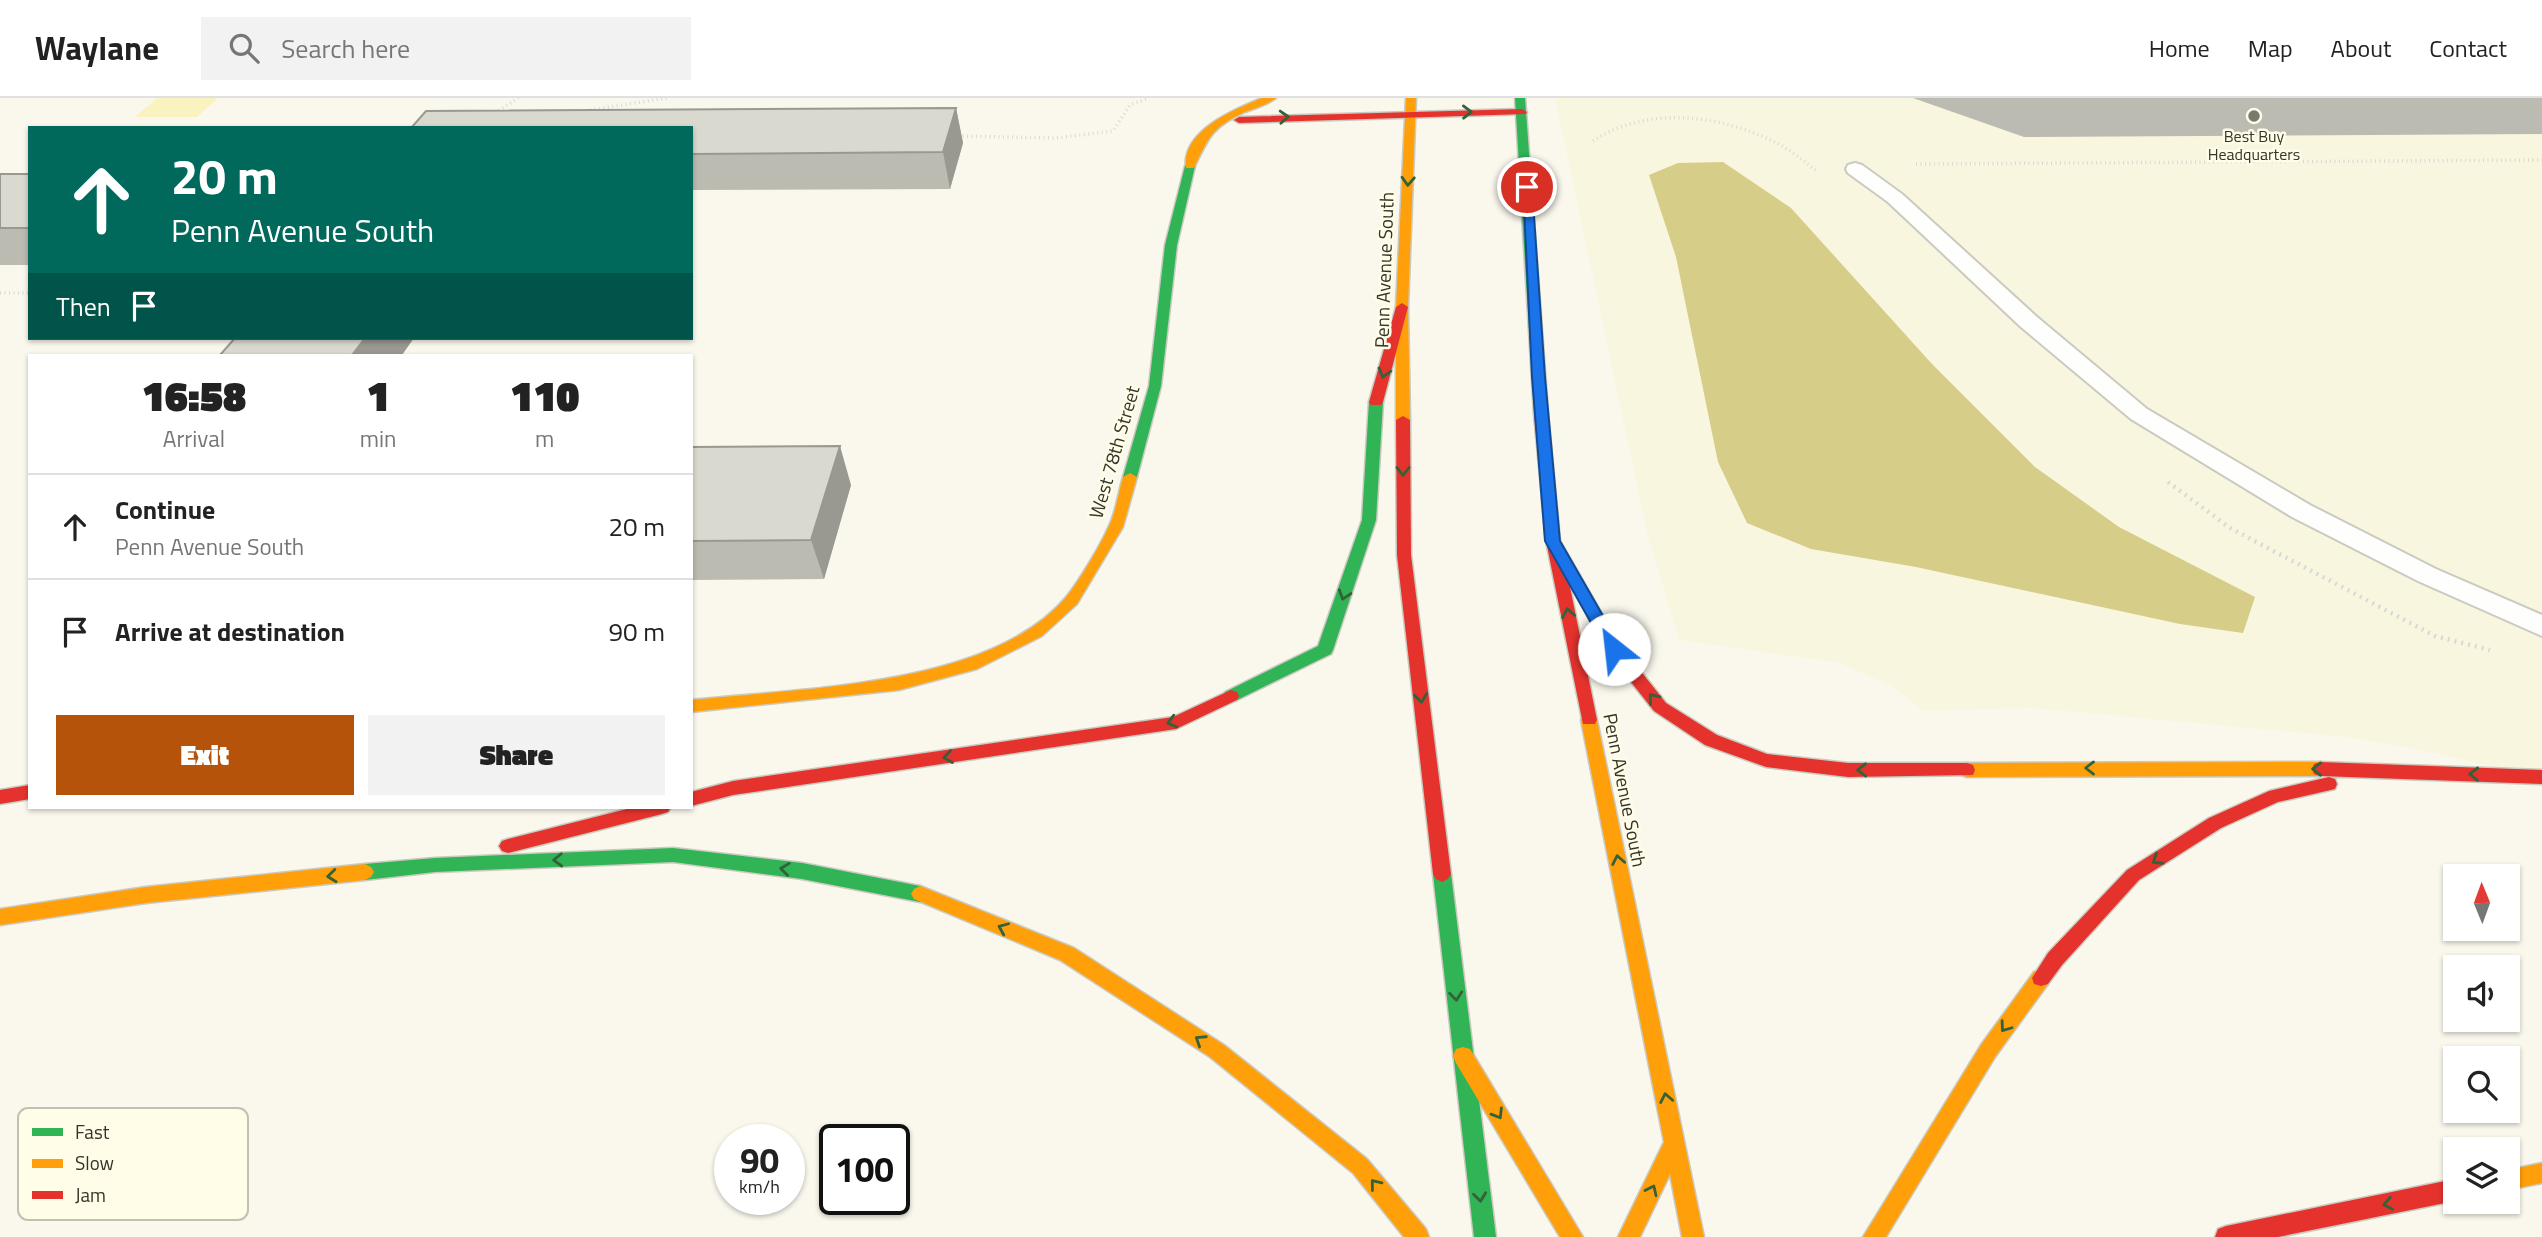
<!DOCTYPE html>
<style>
body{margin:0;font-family:"Titillium Web",sans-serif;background:#f2f2f2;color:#222;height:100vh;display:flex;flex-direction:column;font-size:26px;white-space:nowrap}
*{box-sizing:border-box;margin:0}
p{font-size:23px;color:#767676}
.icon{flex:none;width:38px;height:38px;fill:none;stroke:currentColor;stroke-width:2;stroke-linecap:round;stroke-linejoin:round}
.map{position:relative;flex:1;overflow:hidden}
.side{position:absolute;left:28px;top:256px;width:665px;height:455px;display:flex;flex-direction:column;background:#fff;border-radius:0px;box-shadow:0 2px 5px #0004}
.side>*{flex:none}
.top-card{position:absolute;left:28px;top:28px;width:665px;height:214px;border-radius:0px;box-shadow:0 2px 5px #0004;background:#00695c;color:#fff;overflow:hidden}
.needle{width:46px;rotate:359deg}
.buttons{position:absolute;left:2443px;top:766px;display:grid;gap:14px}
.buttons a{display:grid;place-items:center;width:77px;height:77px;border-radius:0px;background:#fff;box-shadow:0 2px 5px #0004;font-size:35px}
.speed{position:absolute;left:714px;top:1026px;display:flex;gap:14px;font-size:35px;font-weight:700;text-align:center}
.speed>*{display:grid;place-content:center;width:91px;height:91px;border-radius:50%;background:#fff;box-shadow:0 2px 5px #0004;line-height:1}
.speed small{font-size:18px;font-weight:400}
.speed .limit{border:4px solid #111;border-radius:10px;background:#fff;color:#111}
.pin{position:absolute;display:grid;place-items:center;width:60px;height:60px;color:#fff;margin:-30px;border:4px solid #fff;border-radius:50%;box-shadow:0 2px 7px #0007}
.me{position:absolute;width:77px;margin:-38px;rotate:331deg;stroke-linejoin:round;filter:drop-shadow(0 0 5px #0008)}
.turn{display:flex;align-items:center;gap:24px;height:147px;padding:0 28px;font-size:32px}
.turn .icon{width:91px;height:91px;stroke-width:2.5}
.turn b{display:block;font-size:49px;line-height:60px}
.then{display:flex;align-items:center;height:66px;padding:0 28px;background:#0003;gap:14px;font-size:26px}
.eta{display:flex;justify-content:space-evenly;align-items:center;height:119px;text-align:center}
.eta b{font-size:42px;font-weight:800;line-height:49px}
.primary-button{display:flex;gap:14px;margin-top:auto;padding:14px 28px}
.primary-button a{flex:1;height:80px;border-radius:0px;background:#b45309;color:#fff;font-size:28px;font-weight:800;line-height:80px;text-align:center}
.primary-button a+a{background:#f2f2f2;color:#222}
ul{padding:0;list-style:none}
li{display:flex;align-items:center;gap:21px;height:105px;padding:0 28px;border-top:2px solid #e0e0e0}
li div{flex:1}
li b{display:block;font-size:26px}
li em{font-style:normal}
header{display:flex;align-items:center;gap:42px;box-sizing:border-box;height:98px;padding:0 35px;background:#fff;border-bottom:2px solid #e0e0e0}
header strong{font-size:33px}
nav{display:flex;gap:38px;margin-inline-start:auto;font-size:24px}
.search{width:490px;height:63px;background:#f2f2f2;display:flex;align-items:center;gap:18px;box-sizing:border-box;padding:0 24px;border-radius:0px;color:#767676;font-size:26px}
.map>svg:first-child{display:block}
.built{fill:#f9f6df}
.green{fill:#fbf3bf}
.water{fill:#d6cd88}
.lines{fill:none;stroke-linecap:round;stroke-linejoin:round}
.lane-casing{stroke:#cbcac0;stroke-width:4}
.fast-casing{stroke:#cbcac0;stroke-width:3}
.slow-casing{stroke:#cbcac0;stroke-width:3}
.jam-casing{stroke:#cbcac0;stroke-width:3}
.path-far1{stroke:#d9d8d4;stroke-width:3.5;stroke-dasharray:1 3.5;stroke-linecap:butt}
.path{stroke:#d9d8d4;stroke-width:4.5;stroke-dasharray:2 5;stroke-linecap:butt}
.lane{fill:#fefefc;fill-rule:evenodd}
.fast{fill:#30b455;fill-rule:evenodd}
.slow{fill:#ff9f0a;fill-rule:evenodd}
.jam{fill:#e5322d;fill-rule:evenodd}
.wall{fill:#bbbbb2}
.shaded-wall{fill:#999891}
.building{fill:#dad9cf;stroke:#999891;stroke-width:2}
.oneway{stroke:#336139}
.route{fill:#1a73e8;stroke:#114b97;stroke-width:2}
.poi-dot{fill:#7a796e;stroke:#fffce8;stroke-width:2.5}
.labels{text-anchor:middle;stroke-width:5;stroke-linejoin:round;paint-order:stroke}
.far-poi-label{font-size:16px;fill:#35342a;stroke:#fffce8}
.street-label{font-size:19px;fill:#35342a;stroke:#fffce8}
.key{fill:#fffce8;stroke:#c2c0af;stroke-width:2}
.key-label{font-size:19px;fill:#35342a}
</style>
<header>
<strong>Waylane</strong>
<div class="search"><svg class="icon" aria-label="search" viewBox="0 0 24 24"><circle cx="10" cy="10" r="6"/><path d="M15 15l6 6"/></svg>Search here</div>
<nav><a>Home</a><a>Map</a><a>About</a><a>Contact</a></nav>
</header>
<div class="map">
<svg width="2542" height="1139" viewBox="0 0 2542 1139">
<rect width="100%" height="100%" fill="#faf8ed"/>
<path class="built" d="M1555 0H2542V680L2421 652 2346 639 2031 610 1924 613 1893 589 1840 565 1679 542 1647 435Z"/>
<path class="green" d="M157 0H218L197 19H135Z"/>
<path class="water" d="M1723 64 1791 110 1932 266 2035 369 2119 429 2255 499 2243 535 2180 526 1916 469 1811 451 1747 425 1718 364 1676 159 1649 77 1678 65Z"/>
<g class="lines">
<defs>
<path id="lane" d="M1855 65 1862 67 1902 96 2037 219 2147 311 2310 407 2436 471 2542 517V538L2418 483 2292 419 2131 321 2021 229 1888 104 1848 75 1846 71 1848 67Z"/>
<path id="fast" d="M1515 0H1525L1548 315 1541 319 1534 315Z
M1190 65 1195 68 1177 147 1161 288 1137 379 1130 383 1123 379 1149 288 1165 147 1185 68Z
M1376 300 1383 304 1376 422 1333 552 1331 556 1237 602H1225L1223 598 1225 594 1318 548 1362 422 1369 304Z
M673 750 802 765 920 788 926 791 929 796 926 801 920 804 802 781 673 764 435 774 365 782 359 779 356 774 359 769 365 766 435 760Z
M1442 768 1448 771 1451 776 1496 1139H1474L1433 776 1436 771Z"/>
<path id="slow" d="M1262 0H1276C1267 7 1256 10 1245 14 1211 30 1209 39 1194 70H1186C1181 33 1235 11 1262 0Z
M1406 0H1416L1408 209 1410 322 1403 326 1396 322V209Z
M1130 375 1137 379 1123 429 1077 506 1042 538 977 571 899 592 691 614V602C801 590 992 589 1067 498 1079 483 1100 448 1108 430 1116 415 1118 395 1123 379Z
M1589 616 1595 618 1597 622 1704 1139H1682L1670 1076 1640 1139H1618L1664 1044 1581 622 1583 618Z
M2320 664 2326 666 2328 671 2326 676 2320 678 1967 679 1961 677 1959 672 1961 667 1967 665Z
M365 766 371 769 374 774 371 779 365 782 146 805 0 827V811L146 789Z
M920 788 1074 850 1224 947 1367 1061 1426 1131 1429 1139H1404L1353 1075 1210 959 1060 862 914 801 911 796 914 791Z
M2041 872 2048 874 2050 880 2048 886 1995 959 1886 1139H1863L1981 947 2034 874Z
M1463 949 1470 951 1583 1139H1560L1456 965 1453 958 1456 951Z
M2542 1065V1085L2508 1092V1072Z"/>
<path id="jam" d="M1522 11 1527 14 1526 16 1239 25 1234 22 1239 19Z
M1402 205 1408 209 1383 304 1381 307H1371L1369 304 1396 209Z
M1541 311 1548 315 1560 443 1620 547 1666 605 1717 637 1767 656 1848 665H1967L1973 667 1975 672 1973 677 1848 679 1766 669 1705 647 1654 613 1608 555 1569 484 1597 622 1595 626H1583L1546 443 1534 315Z
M1403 318 1410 322 1411 457 1451 776 1448 781 1442 784 1436 781 1433 776 1397 457 1396 322Z
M1231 592 1237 594 1239 598 1237 602 1176 631 733 697 691 708V694L733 683 1173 619Z
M2320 664 2542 672V686L2320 678 2314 676 2312 671 2314 666Z
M2329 679 2335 681 2337 686 2335 691 2278 704 2221 730 2139 782 2062 867 2048 886 2041 888 2034 886 2032 880 2048 855 2127 772 2209 720 2269 693Z
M30 687V701L0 706V692Z
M635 709H671L668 714 662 716 508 755 502 753 499 748 502 743 508 741Z
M2455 1081V1103L2278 1139H2215L2218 1131 2226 1128Z"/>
</defs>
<use href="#lane" class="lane-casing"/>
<use href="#fast" class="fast-casing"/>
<use href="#slow" class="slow-casing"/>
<use href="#jam" class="jam-casing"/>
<path class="path-far1" d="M590 12 667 0
M495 15 518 0
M958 38 1056 40 1113 33 1130 7 1149 0
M1593 43C1649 6 1725 17 1782 48 1795 55 1805 65 1817 73
M1916 66 2542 62
M0 195H30"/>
<path class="path" d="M2168 384 2230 430 2435 538 2490 552"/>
<use href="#lane" class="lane"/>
<use href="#fast" class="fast"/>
<use href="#slow" class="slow"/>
<use href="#jam" class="jam"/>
</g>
<path class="wall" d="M1913 0H2542V36L2024 39Z
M956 10 963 45 950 91 691 92V30Z
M0 76H30V167H0Z
M691 349 851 387 824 481 691 482Z"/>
<path class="shaded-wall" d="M956 10 963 45 950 91 943 54Z
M365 240H414L402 257H352Z
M840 348 851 387 824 481 811 442Z"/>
<path class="building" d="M956 10 943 54 691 56V30H411L426 13Z
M0 76H30V130H0Z
M235 240H365L352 257H220Z
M840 348 811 442 691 443V349Z"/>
<defs><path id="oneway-chevron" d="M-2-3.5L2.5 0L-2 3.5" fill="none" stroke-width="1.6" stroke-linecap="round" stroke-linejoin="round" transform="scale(1.75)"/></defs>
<g class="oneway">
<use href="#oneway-chevron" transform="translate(1467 14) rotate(-1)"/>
<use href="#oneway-chevron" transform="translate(1284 19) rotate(-3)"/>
<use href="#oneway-chevron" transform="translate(1408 83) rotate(93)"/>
<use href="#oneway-chevron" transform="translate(1384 275) rotate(105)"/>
<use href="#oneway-chevron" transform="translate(1403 373) rotate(90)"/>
<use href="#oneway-chevron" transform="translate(1344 497) rotate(108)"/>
<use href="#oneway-chevron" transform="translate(1568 515) rotate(-101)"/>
<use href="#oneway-chevron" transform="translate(1421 600) rotate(83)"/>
<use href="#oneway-chevron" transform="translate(1653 600) rotate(-129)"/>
<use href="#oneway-chevron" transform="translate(1172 624) rotate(165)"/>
<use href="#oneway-chevron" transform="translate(948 659) rotate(172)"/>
<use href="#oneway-chevron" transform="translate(2090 670) rotate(-180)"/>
<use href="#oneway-chevron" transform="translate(2317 671) rotate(-179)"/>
<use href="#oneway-chevron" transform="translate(1862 672) rotate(179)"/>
<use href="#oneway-chevron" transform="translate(2474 676) rotate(-178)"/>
<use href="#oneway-chevron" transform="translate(558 762) rotate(178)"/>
<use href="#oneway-chevron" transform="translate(1618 762) rotate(-101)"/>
<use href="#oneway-chevron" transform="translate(2157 762) rotate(147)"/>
<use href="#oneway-chevron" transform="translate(785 771) rotate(-173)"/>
<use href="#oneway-chevron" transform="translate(332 778) rotate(174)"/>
<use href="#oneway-chevron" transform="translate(1003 830) rotate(-157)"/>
<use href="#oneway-chevron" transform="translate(1456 898) rotate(84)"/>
<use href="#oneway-chevron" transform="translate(2005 929) rotate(126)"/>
<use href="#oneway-chevron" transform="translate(1200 942) rotate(-147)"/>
<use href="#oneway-chevron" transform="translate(1666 1000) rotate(-101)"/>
<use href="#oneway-chevron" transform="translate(1498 1016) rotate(59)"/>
<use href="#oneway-chevron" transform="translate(1375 1086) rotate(-129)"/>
<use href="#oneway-chevron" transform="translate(1652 1092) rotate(-65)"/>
<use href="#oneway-chevron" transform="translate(1480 1099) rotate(83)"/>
<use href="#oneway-chevron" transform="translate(2388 1106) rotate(169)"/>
</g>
<path class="route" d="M1523 87 1532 89 1545 279 1560 443 1622 551 1614 556 1608 555 1545 443 1532 279Z"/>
<circle class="poi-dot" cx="2254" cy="18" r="7"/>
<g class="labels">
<g class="far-poi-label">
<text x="2254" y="44">Best Buy<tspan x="2254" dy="18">Headquarters</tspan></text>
</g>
<g class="street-label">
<text transform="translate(1384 172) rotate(-88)" y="7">Penn Avenue South</text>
<text transform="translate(1114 354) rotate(-74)" y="7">West 78th Street</text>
<text transform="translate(1625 692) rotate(79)" y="7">Penn Avenue South</text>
</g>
</g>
<rect x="18" y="1010" width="230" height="112" rx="10" class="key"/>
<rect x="32" y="1030" width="31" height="8" fill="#30b455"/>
<rect x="32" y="1061" width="31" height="9" fill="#ff9f0a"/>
<rect x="32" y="1093" width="31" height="8" fill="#e5322d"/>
<g class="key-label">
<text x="75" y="1041">Fast</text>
<text x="75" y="1072">Slow</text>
<text x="75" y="1104">Jam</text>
</g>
</svg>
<div class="buttons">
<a><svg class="needle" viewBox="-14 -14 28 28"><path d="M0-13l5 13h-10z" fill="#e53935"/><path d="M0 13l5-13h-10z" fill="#767676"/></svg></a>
<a><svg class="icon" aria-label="sound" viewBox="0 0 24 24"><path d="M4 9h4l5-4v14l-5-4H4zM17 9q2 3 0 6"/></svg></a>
<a><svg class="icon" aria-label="search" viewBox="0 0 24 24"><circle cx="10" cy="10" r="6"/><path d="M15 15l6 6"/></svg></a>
<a><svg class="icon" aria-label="layers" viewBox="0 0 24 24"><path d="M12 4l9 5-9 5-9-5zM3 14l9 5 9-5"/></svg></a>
</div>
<div class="speed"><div>90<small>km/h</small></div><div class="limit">100</div></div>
<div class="pin" style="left:1527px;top:89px;background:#d93025"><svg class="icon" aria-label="arrive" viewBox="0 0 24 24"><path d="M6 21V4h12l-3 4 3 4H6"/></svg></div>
<svg class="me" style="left:1614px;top:551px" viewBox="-20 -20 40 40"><circle r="19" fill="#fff"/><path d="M0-13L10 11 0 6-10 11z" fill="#1a73e8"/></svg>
<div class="top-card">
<div class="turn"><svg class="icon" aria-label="ahead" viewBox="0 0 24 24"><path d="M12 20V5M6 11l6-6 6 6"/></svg><div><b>20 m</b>Penn Avenue South</div></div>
<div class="then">Then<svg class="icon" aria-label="arrive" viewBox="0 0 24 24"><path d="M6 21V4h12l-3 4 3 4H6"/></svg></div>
</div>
<section class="side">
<div class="eta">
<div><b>16:58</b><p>Arrival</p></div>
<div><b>1</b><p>min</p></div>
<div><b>110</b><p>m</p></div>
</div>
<ul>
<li><svg class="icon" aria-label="ahead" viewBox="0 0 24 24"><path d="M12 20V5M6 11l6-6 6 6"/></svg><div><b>Continue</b><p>Penn Avenue South</p></div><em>20 m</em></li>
<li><svg class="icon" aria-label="arrive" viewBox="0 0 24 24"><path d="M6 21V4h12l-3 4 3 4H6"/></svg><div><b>Arrive at destination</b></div><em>90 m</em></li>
</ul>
<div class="primary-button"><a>Exit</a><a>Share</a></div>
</section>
</div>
